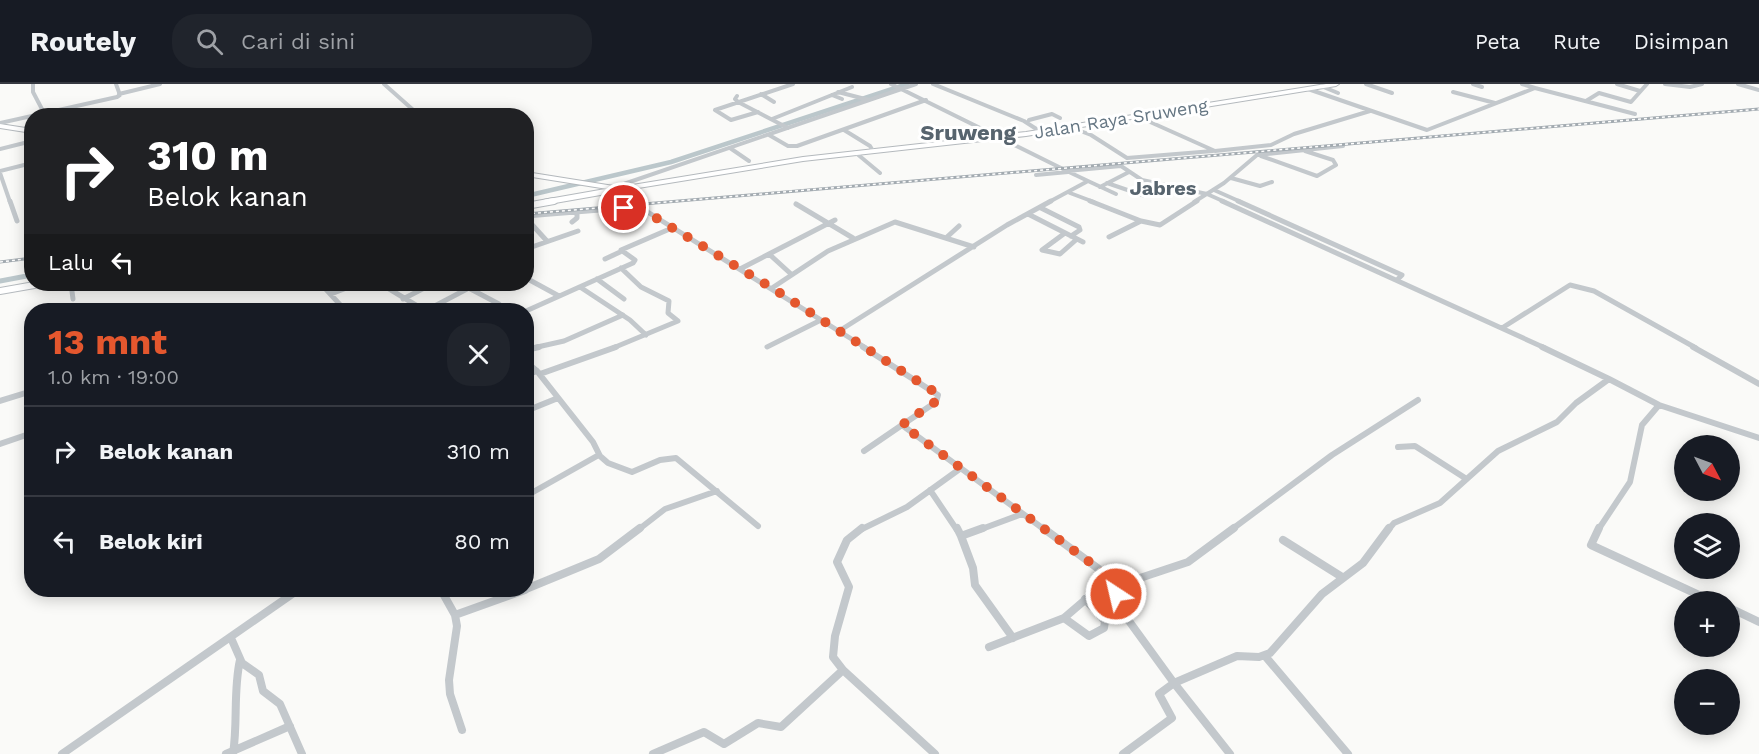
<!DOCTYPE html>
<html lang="id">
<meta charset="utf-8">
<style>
body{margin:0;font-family:"Work Sans",sans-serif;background:#20242c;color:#f1f3f6;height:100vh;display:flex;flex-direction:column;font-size:22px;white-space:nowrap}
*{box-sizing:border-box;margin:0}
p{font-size:20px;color:#9ea1a6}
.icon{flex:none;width:33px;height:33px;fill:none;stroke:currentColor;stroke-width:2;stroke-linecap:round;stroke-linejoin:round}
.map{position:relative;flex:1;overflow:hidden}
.panel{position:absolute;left:24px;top:219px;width:510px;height:294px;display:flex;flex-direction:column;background:#171b24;border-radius:24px;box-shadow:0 3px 15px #0003}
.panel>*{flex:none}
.banner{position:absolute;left:24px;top:24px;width:510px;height:183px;border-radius:24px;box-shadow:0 3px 15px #0003;background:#202124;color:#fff;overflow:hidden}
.needle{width:39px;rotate:131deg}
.tools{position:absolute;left:1674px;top:351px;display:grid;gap:12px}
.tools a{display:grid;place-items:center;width:66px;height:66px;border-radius:50%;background:#171b24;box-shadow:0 3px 15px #0003;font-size:30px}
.pin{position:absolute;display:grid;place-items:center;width:51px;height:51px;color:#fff;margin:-26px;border:3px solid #fff;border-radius:50%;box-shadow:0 2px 6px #0007}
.me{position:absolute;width:66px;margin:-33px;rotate:325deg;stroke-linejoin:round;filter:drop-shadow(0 0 4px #0008)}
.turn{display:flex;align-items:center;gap:21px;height:126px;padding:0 24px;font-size:27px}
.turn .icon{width:78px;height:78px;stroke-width:2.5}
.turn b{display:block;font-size:42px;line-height:51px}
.then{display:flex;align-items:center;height:57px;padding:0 24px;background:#0003;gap:12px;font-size:22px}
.round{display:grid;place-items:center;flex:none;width:63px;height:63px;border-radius:24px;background:#20242c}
.summary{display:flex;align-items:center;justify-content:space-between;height:102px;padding:0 24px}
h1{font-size:36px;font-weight:700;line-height:45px;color:#e4572e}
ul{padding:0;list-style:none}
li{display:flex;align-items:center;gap:18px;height:90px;padding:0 24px;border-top:2px solid #363941}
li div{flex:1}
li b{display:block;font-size:22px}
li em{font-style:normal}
header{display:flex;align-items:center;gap:36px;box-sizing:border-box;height:84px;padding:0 30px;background:#171b24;border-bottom:2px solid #363941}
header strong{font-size:28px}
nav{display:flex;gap:33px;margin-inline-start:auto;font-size:21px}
.search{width:420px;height:54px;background:#20242c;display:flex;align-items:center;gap:15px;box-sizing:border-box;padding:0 21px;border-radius:24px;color:#9ea1a6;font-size:22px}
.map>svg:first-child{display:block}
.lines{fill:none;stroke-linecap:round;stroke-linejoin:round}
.canal-far1{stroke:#bbc7cb;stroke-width:4.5}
.canal{stroke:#bbc7cb;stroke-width:5}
.major-far1-casing{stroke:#b5babe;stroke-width:7}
.major-casing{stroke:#b5babe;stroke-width:8}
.highway-casing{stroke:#b4b9bd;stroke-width:2}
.minor-far3{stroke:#c3c8cc;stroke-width:4}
.minor-far2{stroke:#c3c8cc;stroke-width:5}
.minor-far1{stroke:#c3c8cc;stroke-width:6}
.minor{stroke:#c3c8cc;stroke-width:8}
.major-far1{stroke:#fff;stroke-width:5}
.major{stroke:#fff;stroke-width:6}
.highway{fill:#fff;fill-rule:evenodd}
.rail-casing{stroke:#a2aab0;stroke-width:3}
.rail{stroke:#fff;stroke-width:1.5;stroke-dasharray:3;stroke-linecap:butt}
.route{stroke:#e4572e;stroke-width:10;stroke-dasharray:0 18}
.labels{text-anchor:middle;stroke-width:6;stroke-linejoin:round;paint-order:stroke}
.far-street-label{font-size:18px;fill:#657683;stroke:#fff}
.far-quarter-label{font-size:20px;font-weight:bold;fill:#57646e;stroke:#fff}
.far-district-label{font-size:22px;font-weight:bold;fill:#57646e;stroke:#fff}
</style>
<header>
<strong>Routely</strong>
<div class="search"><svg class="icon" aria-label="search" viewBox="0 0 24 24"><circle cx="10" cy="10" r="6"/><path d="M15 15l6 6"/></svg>Cari di sini</div>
<nav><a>Peta</a><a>Rute</a><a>Disimpan</a></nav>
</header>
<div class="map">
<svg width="1759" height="670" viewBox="0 0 1759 670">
<rect width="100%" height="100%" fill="#fafaf8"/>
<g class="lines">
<path class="canal-far1" d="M526 112 671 78 907 0"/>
<path class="canal" d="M0 197 32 191"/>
<defs>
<path id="major-far1" d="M546 118 620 105"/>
<path id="major" d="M526 122 554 117
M0 207 40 200"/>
<path id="highway" d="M1326 0H1339L1336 2 1026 52 803 77 620 107 526 92V88L620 103 803 73 1026 48Z
M0 40 32 45V49L0 44Z"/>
</defs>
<use href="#major-far1" class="major-far1-casing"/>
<use href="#major" class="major-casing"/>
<use href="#highway" class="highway-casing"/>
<path class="minor-far3" d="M33 0V8L44 29
M384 0 420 32
M891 0 1067 87 1121 82 1142 96 1207 110 1225 118
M933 0 1024 37 1041 48
M1366 0 1392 9
M1473 0 1482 3
M1617 0 1640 7
M1665 0 1690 3 1702 0
M1738 0 1759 6
M1321 2 1338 9
M1535 4 1635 30
M1308 5 1427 46 1535 4 1522 0
M838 8 869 16
M1453 8 1495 19
M119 10 160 0
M761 10 774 18
M832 11 842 15
M737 12 735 15 738 18 788 44
M1586 17 1599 9 1631 18 1647 0
M758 28 731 36 715 26 793 0
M1139 33 1215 67 1271 61 1294 50 1370 27
M772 35 852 3
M1029 36 1052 30 1060 34
M0 39 117 13 120 11 116 0
M1070 43 1091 51 1127 74 1213 67
M844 46 870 62 873 67
M769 51 788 62H797L926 16
M730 64 749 77
M0 65 32 57
M856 69 880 89
M1261 72 1317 92 1336 81 1333 76 1305 67
M0 87 32 79
M0 89 10 118
M1036 91 1068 88
M1231 94 1260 102 1272 98
M1088 97 1116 110
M1107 99 1145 112
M1100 103 1129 88
M612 104 916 0
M1214 106 1241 118
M614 107 633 118
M1070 109 1094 118
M1049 118 1088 97 1069 88
M1194 118 1224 99 1257 71 1343 62"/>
<path class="minor-far2" d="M10 117 17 137
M630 117 866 264
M1090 117 1141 137 1160 141 1197 117
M1222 117 1545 264
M1238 117 1402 191 1397 196
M796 120 853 154
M1041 124 1079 143 1080 146 1071 152
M1028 130 1083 158
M526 132 637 123
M526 134 546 156
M572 138 577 134V128
M1065 149 1042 166 1060 170 1077 155
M947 153 959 142
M1109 153 1141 137
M526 165 578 147
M769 170 791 190
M605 175 620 168
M740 185 835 136
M526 194 559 212
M597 195 624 215
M71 200 73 215
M127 200 128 203
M321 200 345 226
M381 200 424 226
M461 200 499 220
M580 203 630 236 646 251
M772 204 828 167 895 138 974 163
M331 210 357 200
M403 215 432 200
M427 226 467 205
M526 227 633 179 635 176 621 166 672 144
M1502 244 1570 201 1594 207 1696 264
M839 247 1007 141 1051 117
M767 263 821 236
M533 264 564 257 623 231
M613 264 678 237 668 229 669 217 641 203 621 184"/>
<path class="minor-far1" d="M863 263 938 311 936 318 902 341 1045 446
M1693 263 1759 300
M526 266 539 263
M526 278 537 287 526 291
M537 287 593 358 600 372 608 379 632 388 660 376 676 374 758 442
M540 290 616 263
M1609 295 1659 321 1759 354
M0 317 32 307
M526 327 558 314
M0 360 32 349
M1398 363 1415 362 1465 394
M864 367 902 341
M930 406 957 446
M526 412 597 372
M638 446 665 425 717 407
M860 446 907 423 961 384
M979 446 1022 430
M1231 446 1332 371 1418 316
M1388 446 1394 439 1440 419 1498 367 1557 338 1576 319 1609 295 1542 263
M1598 446 1630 398 1642 341 1659 321"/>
<path class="minor" d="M862 444 847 456 837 478 849 503 835 552 833 573 843 586 935 670
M957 444 961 452
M983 444 961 452 973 484 975 501 1013 554
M1043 444 1111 494 1121 526 1174 599 1237 572 1259 573 1270 569 1322 510 1363 479 1389 444
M1599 444 1591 461 1714 518
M1283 456 1342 493
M526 505 599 475 640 444
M441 506 455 531 457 542 449 596 450 610 462 646
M1730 524 1759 538
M455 531 525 506
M1064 534 1089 552 1104 544 1105 537 1085 515
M231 554 242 579 259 591 263 607 280 620 302 670
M989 563 1064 534 1092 510 1188 478 1234 444
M1265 572 1348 670
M62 670 298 506
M226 670 290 642
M233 670C238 638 233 607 240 576
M653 670 704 648 724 660 758 639 781 643 843 586
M1123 670 1172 634 1159 610 1174 599 1230 670"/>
<use href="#major-far1" class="major-far1"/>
<use href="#major" class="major"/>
<use href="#highway" class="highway"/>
<defs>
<path id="rail" d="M526 130 1759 25
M0 178 32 174"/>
</defs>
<use href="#rail" class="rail-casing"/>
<use href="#rail" class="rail"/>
</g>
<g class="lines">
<path class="route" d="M624 124 638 123 772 204 933 307 938 311V316L902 341 1106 490 1113 498 1116 510"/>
</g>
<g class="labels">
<g class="far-street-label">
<text transform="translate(1121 35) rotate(-9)" y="6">Jalan Raya Sruweng</text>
</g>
<g class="far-quarter-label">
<text x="1163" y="111">Jabres</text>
</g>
<g class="far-district-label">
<text x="968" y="56">Sruweng</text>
</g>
</g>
</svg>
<div class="tools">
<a><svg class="needle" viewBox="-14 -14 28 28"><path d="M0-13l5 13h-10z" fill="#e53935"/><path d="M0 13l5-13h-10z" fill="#9ea1a6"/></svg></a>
<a><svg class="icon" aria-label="layers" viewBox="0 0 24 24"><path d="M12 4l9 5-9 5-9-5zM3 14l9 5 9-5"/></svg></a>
<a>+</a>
<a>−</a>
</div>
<div class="pin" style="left:624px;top:124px;background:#d93025"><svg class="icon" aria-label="arrive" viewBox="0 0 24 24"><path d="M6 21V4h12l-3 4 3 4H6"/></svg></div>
<svg class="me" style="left:1116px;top:510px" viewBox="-20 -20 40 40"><circle r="17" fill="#e4572e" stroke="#fff" stroke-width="3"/><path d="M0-11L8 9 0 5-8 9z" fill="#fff"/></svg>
<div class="banner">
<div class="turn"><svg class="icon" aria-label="right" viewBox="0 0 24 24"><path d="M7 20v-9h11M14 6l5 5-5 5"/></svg><div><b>310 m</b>Belok kanan</div></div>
<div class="then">Lalu<svg class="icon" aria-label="left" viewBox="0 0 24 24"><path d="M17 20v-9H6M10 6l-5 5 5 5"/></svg></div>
</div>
<section class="panel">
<div class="summary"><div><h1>13 mnt</h1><p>1.0 km · 19:00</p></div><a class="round"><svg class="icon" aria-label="close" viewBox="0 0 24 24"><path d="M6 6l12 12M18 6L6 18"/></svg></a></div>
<ul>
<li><svg class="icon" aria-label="right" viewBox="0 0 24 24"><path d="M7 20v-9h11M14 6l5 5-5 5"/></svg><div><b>Belok kanan</b></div><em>310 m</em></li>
<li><svg class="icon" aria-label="left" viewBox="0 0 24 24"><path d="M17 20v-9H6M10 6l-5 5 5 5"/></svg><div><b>Belok kiri</b></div><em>80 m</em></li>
</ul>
</section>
</div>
